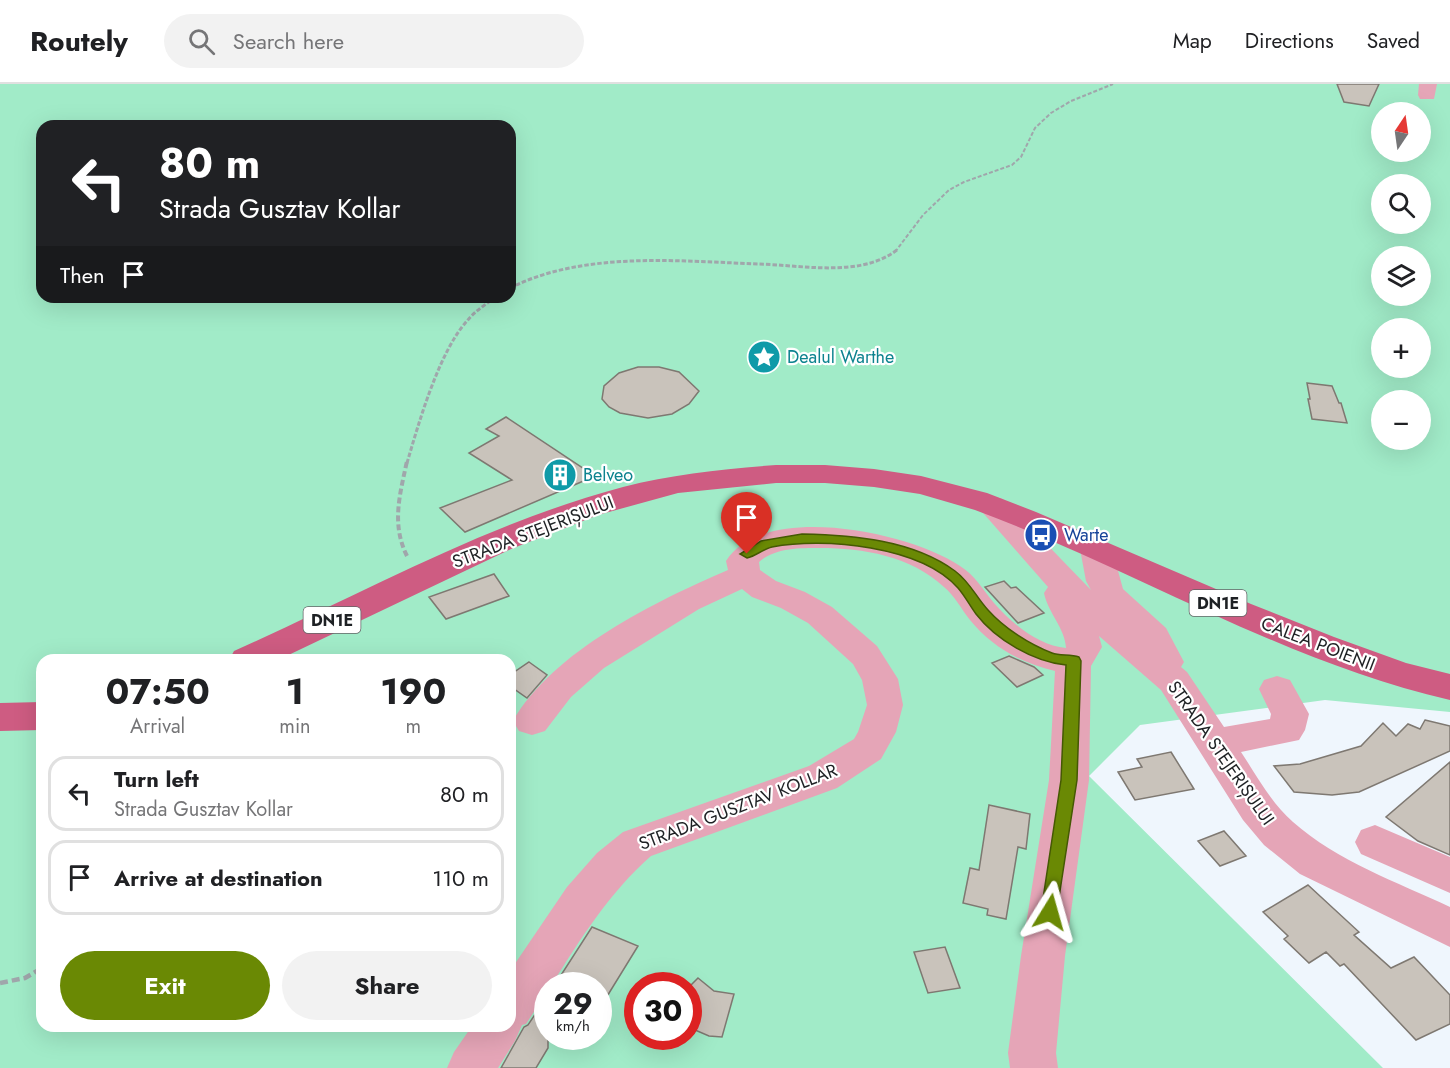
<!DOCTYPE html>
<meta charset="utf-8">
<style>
body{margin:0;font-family:Jost,sans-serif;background:#f2f2f2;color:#202124;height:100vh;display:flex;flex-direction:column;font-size:22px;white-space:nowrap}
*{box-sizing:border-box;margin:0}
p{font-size:20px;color:#757577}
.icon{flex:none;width:33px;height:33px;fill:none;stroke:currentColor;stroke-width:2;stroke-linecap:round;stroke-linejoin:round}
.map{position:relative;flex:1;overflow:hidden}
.sheet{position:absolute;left:36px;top:570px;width:480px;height:378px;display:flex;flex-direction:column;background:#fff;border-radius:18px;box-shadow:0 6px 24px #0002}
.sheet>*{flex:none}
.top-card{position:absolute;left:36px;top:36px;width:480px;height:183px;border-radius:18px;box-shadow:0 6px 24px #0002;background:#202124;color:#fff;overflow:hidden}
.needle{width:39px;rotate:13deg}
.fabs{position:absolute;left:1371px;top:18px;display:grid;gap:12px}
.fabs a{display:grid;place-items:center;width:60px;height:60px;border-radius:50%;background:#fff;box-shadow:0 6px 24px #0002;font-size:30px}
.speed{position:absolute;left:534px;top:888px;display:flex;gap:12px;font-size:30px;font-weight:700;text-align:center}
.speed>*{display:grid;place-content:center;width:78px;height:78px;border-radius:50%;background:#fff;box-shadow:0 6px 24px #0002;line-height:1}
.speed small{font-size:15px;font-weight:400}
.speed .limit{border:9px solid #d22;background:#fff;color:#111}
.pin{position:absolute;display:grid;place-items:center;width:51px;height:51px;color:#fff;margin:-62px -26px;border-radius:50% 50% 50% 0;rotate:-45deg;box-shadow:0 0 6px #0007}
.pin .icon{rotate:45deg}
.me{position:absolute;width:66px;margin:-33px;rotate:8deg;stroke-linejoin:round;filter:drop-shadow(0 0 4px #0008)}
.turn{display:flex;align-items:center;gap:21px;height:126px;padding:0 24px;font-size:27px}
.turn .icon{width:78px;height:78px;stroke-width:2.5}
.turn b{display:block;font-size:42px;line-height:51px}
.then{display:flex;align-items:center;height:57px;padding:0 24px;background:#0003;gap:12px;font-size:22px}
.eta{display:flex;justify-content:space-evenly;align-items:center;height:102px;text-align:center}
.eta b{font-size:36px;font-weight:700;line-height:42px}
.action{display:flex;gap:12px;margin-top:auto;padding:12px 24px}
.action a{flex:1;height:69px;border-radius:36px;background:#6a8904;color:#fff;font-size:24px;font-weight:700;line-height:69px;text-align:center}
.action a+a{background:#f2f2f2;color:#202124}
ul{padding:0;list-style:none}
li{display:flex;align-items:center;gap:18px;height:75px;margin:0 12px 9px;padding:0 12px;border:3px solid #e0e0e0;border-radius:18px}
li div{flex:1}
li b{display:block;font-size:22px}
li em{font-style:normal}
header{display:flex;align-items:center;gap:36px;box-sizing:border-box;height:84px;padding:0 30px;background:#fff;border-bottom:2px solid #e0e0e0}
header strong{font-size:28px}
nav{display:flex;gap:33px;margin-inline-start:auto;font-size:21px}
.search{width:420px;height:54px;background:#f2f2f2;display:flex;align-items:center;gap:15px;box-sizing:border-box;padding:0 21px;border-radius:33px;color:#757577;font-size:22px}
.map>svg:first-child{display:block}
.green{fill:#a1ebc8;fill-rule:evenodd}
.building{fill:#c9c3bb;stroke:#7e7871;stroke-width:1.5}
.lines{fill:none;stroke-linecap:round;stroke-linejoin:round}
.path-far3{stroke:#a0a6ab;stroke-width:2;stroke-dasharray:4 2;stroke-linecap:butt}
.path-far2{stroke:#a0a6ab;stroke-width:3;stroke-dasharray:4.5 2;stroke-linecap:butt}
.path-far1{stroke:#a0a6ab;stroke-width:4;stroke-dasharray:6 3;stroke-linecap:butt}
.path{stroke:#a0a6ab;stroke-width:4.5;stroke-dasharray:8 4;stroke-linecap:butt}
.minor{fill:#e5a5b7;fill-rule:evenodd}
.major{fill:#ce5c82;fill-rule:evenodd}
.route{fill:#6a8904;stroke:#455903;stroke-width:1.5}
.labels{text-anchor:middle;stroke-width:4.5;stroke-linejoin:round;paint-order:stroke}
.shield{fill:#fff;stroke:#626466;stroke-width:1.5}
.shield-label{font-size:16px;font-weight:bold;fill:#1e2124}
.culture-label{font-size:18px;fill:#0d838f;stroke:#fff;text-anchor:start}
.street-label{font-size:18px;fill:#1e2124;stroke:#fff}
.transit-label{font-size:18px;fill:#164399;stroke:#fff;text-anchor:start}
</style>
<header>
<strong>Routely</strong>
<div class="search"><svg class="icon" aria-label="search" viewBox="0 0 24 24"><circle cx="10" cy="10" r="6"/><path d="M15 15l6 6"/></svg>Search here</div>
<nav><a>Map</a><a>Directions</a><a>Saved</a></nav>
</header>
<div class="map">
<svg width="1450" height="984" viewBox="0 0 1450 984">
<rect width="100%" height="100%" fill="#eff6fd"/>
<path class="green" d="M0 0H1450V628L1325 616 1140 641 1089 692 1383 984H0ZM1382 28H1420V68H1382ZM42 42H510V213H42ZM1382 100H1420V140H1382ZM1382 172H1420V212H1382ZM1382 244H1420V284H1382ZM1382 316H1420V356H1382ZM42 576H510V942H42ZM548 902H598V952H548ZM638 902H688V952H638Z"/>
<path class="building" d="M1337 0H1379L1369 22 1344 18Z
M638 283H659L679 288 699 307 689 320 672 330 648 334 620 329 609 323 602 315 604 302 619 289Z
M1307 299 1332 302 1339 319H1341L1347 339 1312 335 1308 315H1310Z
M506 333 595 392 465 448 440 424 512 396 469 369 499 352 486 345Z
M494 490 509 512 446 535 429 513Z
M1004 497 1011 504 1016 503 1044 529 1018 539 985 503Z
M1009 572 1034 583 1043 591 1017 603 992 579Z
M529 578 547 591 527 614 510 602V591Z
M1425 636 1450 642V667L1359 708 1332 711 1294 708 1274 682 1300 680 1361 662 1383 639 1396 652 1408 640 1420 645Z
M1171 668 1194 705 1135 716 1118 688 1142 683 1137 675Z
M1450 678V771L1418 757 1386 733Z
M989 721 1030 730 1026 765 1018 763 1006 835 987 831 988 825 963 819 970 784 979 786Z
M1224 747 1246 772 1220 782 1198 757Z
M1308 801 1359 848 1354 851 1391 884 1414 873 1450 911V940L1416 956 1344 880 1340 882 1326 868 1309 879 1284 855 1288 852 1263 828Z
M592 843 638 862 598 927V902H554Z
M945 863 960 904 928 909 914 868Z
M698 894 714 907 734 910 722 953 709 952 688 943V904Z
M548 911V964L536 984H501L524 943 528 941Z"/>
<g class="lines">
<path class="path-far3" d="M895 168 923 131 949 106 964 98 1012 81 1021 73 1035 44 1051 29 1071 17 1113 0"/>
<path class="path-far2" d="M510 204C584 167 677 177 758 180 802 181 860 194 897 166
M407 379C419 338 439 268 467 237 475 227 486 220 496 213"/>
<path class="path-far1" d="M407 472C391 440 400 410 407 377"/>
<path class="path" d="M0 899 25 894 42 884"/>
<path class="minor" d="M1419 0H1437L1434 15H1420L1418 11Z
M992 412 1003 415 1091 506 1086 497 1080 465 1085 458 1096 455 1107 458 1112 465 1123 505 1166 544 1184 578 1181 583 1187 588 1224 643 1270 635 1271 630 1259 605 1264 596 1277 592 1290 596 1309 630 1305 646 1299 656 1241 668C1257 692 1271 719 1293 738 1337 777 1397 798 1450 823V863L1300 790 1264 761 1243 736 1161 606 1099 552 1102 563 1091 582 1089 696 1065 872 1056 969 1058 984H1010L1008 969 1021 872 1049 696 1055 587C1021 579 992 563 970 536 961 525 955 512 944 503 911 472 863 464 820 464 798 464 775 464 759 478L760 486 776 497 805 508 832 523 877 562 898 595 903 621 896 648 881 675 837 704 651 772C609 809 581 854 551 902H548V906L526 940 522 941 515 957 498 984H447L454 968 472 942H510V887L567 803 597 769 623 748 809 682 854 655 858 648 867 621 862 596 853 580 808 539 781 524 752 513 742 505 699 525 604 584 571 613 545 647 532 651 519 647 513 637C553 567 656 517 728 486L726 477C764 417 910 448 960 482 975 491 983 506 994 519 1011 539 1039 562 1066 564 1065 544 1048 529 1044 509L1048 503 977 422 981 415Z
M1375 741 1450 773V809L1361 770 1355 758 1361 746Z"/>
<path class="major" d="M776 381H825L874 385 921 392 987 409 1036 428 1251 520 1334 553 1406 579 1450 590V616C1283 578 1135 485 975 426L920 410 874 403 825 399H776L678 409 598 431 511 465 278 576H229L234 567C362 510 487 439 623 403 673 390 724 385 776 381Z
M42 618V646L0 647V619Z"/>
</g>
<path class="route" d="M802 450C853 451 913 456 955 487 970 498 976 513 988 526 1004 544 1029 560 1052 569 1060 572 1070 570 1079 573L1081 577 1077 696 1056 833 1050 836 1043 833 1041 828 1061 696 1066 581C1034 578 996 556 976 530 970 522 965 512 958 504 921 462 824 453 772 463 763 465 756 472 747 474L740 470 761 457Z"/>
<defs>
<symbol id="sight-disc" viewBox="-11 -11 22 22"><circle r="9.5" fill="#0f9aa8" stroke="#fff"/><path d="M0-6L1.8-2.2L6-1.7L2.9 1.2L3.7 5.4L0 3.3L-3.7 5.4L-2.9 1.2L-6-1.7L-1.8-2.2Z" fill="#fff"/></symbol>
<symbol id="building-disc" viewBox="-11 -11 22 22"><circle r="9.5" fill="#0f9aa8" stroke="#fff"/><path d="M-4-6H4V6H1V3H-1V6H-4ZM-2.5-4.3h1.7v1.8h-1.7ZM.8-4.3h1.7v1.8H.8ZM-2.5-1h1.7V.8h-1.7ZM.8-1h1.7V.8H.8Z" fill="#fff"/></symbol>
<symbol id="bus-disc" viewBox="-11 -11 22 22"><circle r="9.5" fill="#1a4fb4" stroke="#fff"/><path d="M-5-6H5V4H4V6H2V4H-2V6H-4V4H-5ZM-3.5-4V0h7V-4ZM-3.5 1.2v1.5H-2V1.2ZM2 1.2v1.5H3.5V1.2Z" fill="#fff"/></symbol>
</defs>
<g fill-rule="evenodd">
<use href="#sight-disc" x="745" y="254" width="38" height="38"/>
<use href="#building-disc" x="541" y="372" width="38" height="38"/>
<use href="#bus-disc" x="1022" y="432" width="38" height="38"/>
</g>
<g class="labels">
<g class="shield">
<rect x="1189.5" y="506" width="57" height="26" rx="4.5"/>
<rect x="303.5" y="523" width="57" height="26" rx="4.5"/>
</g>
<g class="shield-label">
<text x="1218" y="525">DN1E</text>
<text x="332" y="542">DN1E</text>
</g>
<g class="culture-label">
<text x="787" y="279">Dealul Warthe</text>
<text x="583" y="397">Belveo</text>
</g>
<g class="street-label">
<text transform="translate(533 448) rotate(-21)" y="6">STRADA STEJERIȘULUI</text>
<text transform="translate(1318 560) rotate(21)" y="6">CALEA POIENII</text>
<text transform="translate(1221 669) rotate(55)" y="6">STRADA STEJERIȘULUI</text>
<text transform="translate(738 723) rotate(-21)" y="6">STRADA GUSZTAV KOLLAR</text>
</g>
<g class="transit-label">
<text x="1064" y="457">Warte</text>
</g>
</g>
</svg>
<div class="fabs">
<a><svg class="needle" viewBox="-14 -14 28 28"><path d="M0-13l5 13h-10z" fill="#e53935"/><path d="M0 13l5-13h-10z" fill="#757577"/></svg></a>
<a><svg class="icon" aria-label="search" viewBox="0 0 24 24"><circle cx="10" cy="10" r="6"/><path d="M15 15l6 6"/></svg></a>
<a><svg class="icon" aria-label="layers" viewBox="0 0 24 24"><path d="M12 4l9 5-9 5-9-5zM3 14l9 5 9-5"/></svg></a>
<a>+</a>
<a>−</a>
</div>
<div class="speed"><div>29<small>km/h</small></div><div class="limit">30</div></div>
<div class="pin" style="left:747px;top:470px;background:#d93025"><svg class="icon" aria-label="arrive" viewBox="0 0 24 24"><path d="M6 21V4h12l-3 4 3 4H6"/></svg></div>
<svg class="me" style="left:1050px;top:828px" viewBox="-20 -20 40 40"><path d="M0-17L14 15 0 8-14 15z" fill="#6a8904" stroke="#fff" stroke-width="4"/></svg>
<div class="top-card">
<div class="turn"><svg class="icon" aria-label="left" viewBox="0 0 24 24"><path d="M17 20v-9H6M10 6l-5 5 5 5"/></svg><div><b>80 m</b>Strada Gusztav Kollar</div></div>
<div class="then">Then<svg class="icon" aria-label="arrive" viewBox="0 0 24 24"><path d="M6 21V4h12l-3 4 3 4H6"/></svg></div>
</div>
<section class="sheet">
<div class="eta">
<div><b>07:50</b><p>Arrival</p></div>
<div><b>1</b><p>min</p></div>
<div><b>190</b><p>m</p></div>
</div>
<ul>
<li><svg class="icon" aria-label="left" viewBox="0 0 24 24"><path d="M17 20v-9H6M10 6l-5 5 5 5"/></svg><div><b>Turn left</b><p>Strada Gusztav Kollar</p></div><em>80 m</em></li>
<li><svg class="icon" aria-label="arrive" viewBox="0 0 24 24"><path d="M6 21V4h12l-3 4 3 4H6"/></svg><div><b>Arrive at destination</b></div><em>110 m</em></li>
</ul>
<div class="action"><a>Exit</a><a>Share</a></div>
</section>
</div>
